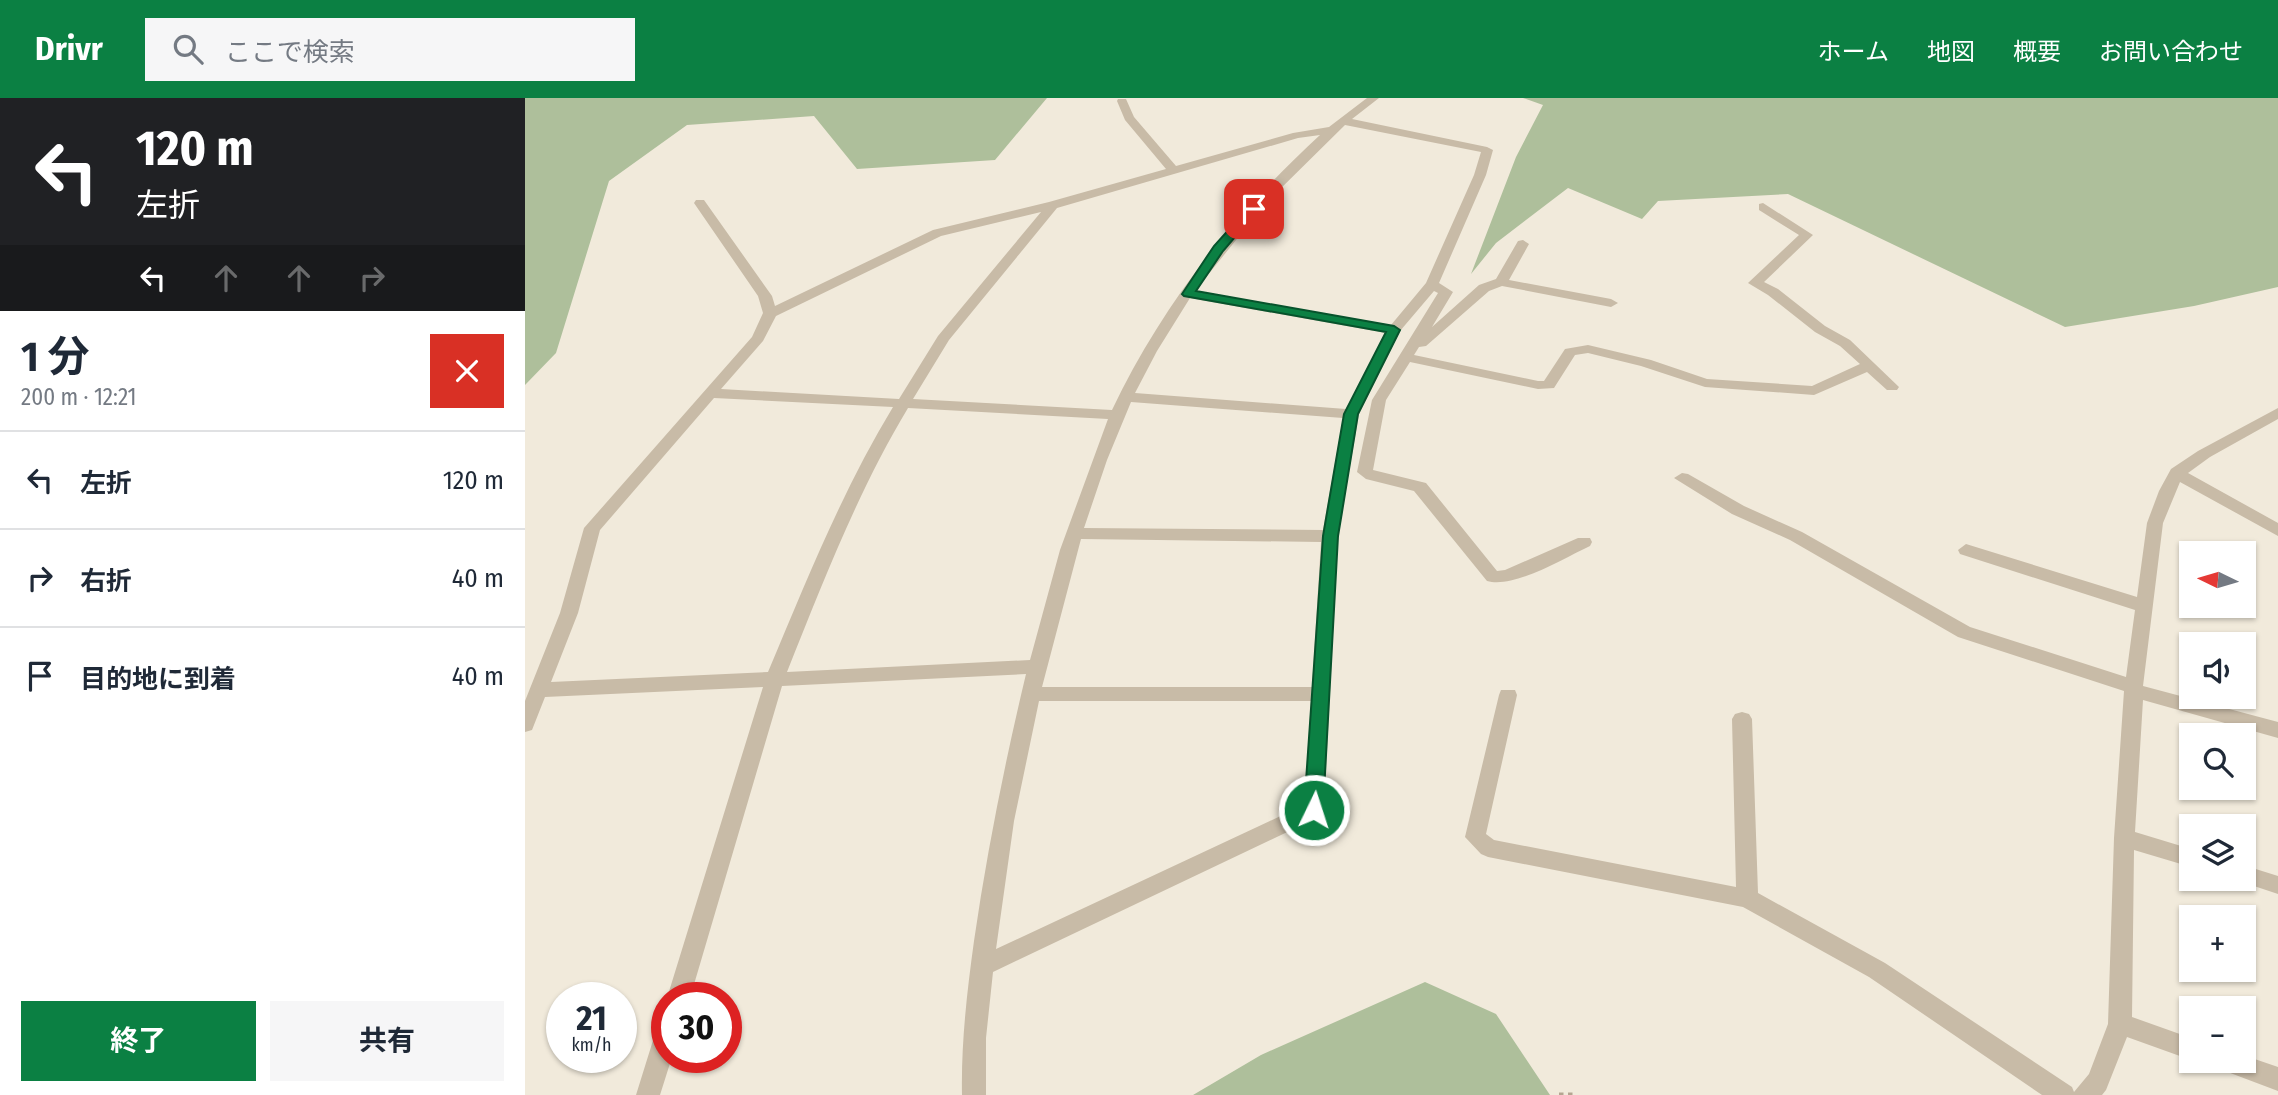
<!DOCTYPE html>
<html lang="ja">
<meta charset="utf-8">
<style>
body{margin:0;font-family:"Fira Sans Condensed","Noto Sans JP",sans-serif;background:#f6f6f7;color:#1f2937;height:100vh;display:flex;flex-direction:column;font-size:26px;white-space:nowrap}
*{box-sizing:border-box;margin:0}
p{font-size:23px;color:#747a83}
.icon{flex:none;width:38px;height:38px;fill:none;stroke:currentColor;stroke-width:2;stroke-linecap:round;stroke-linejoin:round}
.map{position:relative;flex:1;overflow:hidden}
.details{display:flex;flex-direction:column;background:#fff;width:525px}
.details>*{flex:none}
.banner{background:#202124;color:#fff;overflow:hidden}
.needle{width:46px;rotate:275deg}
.fabs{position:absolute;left:1654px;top:443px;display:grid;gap:14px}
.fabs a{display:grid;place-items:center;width:77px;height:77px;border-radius:0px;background:#fff;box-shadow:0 2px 5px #0004;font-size:35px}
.speed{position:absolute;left:21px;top:884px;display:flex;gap:14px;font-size:35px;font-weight:700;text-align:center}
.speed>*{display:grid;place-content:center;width:91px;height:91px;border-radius:50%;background:#fff;box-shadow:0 2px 5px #0004;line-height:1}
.speed small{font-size:18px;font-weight:400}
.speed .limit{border:10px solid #d22;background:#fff;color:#111}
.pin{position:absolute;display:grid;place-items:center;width:60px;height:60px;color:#fff;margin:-30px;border-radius:14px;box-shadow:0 4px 10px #0006}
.me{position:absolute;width:77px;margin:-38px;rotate:4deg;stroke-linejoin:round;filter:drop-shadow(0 0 5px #0008)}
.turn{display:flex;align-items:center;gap:24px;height:147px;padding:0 21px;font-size:32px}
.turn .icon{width:91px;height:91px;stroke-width:2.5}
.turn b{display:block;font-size:49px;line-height:60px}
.lanes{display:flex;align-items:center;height:66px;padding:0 21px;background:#0003;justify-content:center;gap:35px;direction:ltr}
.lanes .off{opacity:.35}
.round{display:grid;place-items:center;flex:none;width:74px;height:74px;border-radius:0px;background:#f6f6f7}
.overview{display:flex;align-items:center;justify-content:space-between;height:119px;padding:0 21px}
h1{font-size:42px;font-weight:700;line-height:52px}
.button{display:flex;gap:14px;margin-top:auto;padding:14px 21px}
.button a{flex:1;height:80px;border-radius:0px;background:#0b8043;color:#fff;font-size:28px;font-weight:700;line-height:80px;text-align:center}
.button a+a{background:#f6f6f7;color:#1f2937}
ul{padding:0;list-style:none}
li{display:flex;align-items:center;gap:21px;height:98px;padding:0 21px;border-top:2px solid #e0e1e3}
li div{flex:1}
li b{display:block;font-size:26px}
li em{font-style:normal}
header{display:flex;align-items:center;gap:42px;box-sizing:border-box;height:98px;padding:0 35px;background:#0b8043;color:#fff}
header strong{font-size:33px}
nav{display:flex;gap:38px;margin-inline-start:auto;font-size:24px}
.search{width:490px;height:63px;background:#f6f6f7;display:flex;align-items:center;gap:18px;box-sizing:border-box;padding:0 24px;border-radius:0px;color:#747a83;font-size:26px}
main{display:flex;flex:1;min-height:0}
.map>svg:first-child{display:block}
.green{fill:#aebf9b}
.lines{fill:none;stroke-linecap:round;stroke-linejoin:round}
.path{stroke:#b4a591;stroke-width:5;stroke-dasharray:4.5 4.5;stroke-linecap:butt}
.minor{fill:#c8bba7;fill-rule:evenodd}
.route{fill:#0b8043;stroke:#07532c;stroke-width:2}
</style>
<header>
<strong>Drivr</strong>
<div class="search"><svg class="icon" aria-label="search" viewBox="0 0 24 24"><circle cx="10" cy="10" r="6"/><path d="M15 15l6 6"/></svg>ここで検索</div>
<nav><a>ホーム</a><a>地図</a><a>概要</a><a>お問い合わせ</a></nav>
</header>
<main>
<section class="details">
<div class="banner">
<div class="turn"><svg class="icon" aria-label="left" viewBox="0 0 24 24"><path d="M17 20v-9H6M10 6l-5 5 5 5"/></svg><div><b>120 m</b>左折</div></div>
<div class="lanes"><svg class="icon" aria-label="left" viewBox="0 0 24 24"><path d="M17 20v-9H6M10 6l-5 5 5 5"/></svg><svg class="icon off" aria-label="ahead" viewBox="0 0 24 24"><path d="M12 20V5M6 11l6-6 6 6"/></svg><svg class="icon off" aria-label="ahead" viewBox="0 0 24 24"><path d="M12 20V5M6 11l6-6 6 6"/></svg><svg class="icon off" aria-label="right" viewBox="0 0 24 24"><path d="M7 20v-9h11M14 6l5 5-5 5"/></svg></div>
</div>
<div class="overview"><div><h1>1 分</h1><p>200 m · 12:21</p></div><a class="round" style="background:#d93025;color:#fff"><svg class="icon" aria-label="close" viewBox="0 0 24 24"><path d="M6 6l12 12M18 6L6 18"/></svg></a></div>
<ul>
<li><svg class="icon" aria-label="left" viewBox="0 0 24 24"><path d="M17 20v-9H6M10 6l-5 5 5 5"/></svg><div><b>左折</b></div><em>120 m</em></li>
<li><svg class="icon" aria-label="right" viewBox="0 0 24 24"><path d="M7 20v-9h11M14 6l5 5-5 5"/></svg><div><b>右折</b></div><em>40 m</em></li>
<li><svg class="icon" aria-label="arrive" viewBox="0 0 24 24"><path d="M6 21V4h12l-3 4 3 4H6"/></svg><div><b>目的地に到着</b></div><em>40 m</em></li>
</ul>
<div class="button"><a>終了</a><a>共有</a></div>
</section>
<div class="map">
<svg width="1753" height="997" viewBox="0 0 1753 997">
<rect width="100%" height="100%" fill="#f1eadb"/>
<path class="green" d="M0 0H522L470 62 332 71 289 18 162 27 84 83 31 255 0 287Z
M998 0H1753V189L1669 208 1540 229 1263 96 1133 103 1117 121 1043 90 971 145 946 176 991 59 1018 7Z
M900 884 971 916 1025 997H668L736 957Z"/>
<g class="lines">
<path class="path" d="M1034 997H1048"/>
<path class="minor" d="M842 0H854L827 21 962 49 968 52 961 77 914 185 928 194 907 229 954 187 971 181 993 143 998 142 1004 146 984 182 1086 201 1093 205 1086 209 977 188 964 193 901 248 894 249 889 257 1013 283H1019L1040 251 1063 247 1126 262 1182 281 1287 288 1335 266 1315 248 1290 234 1243 197 1223 185 1274 137 1234 112V106L1238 105 1288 137 1239 184 1253 191 1300 228 1325 242 1374 289 1372 292H1362L1342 274 1289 297 1180 289 1116 268 1063 255 1050 257 1029 290 1013 291 885 264 861 302 848 372 901 385 972 473 980 472 1053 440H1065L1067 444 1065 448C1039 460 989 491 962 483L889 393 841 381 832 374 847 302 913 195 909 193 875 233 834 316 813 438 799 712 796 718 468 874 461 940V997H437C436 945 442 894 449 843 462 753 480 664 501 576L257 588 165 900H142L238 589 20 599 7 632 0 634V603L35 515 59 430 227 239 238 215 233 198 169 105 171 102H179L247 198 250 208 408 132 524 104 641 71 600 22 592 3 593 1H601L609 19 651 68 768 35 804 29ZM820 27 956 54 949 77 901 185 866 227 670 193 740 106ZM795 37C709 116 637 207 587 312L388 301 424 242 532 110 773 40ZM516 114 413 238 374 301 196 291 238 243 251 218 416 138ZM665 200 861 235 821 311 610 295 632 253ZM189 300 368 309C317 393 281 484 243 574L26 584 53 515 75 432ZM606 304 818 320 798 432 559 430 582 362ZM383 310 583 321 535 452 505 562 262 574C298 484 333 393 383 310ZM556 441 796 444 787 589H517ZM514 603H786L779 707 471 851 489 723Z
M1753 310V321L1685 359 1663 375 1753 425V438L1655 384 1638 425 1618 588 1753 624V640L1618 602 1610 734 1666 751V769L1609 752 1607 919 1666 940V962L1602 939 1581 992 1577 997H1517L1344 879 1218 809 963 759 956 756 940 739 974 597 976 592H990L992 597 961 736 969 742 1211 789 1207 621 1210 616 1217 614 1224 616 1227 621 1233 795 1360 865 1547 989 1549 994 1564 976 1583 926 1589 740 1599 593 1433 539 1265 442 1207 416 1149 380 1157 375 1163 376 1219 408 1277 434 1445 529 1601 579 1610 512 1435 456 1433 452 1441 446 1612 499 1622 425 1634 393 1646 371 1673 353Z
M1718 767 1753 778V796L1711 782 1710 780H1718Z
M142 925V959H147L135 997H111L130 936 134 928Z
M1718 957 1753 969V993L1692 970 1688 962H1718Z"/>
</g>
<path class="route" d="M725 108 734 111 698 153 671 193 869 228 875 232 833 316 817 414 813 438 798 712 795 718 789 720 782 718 779 712 798 438 819 316 861 234 659 198 657 196 689 148Z"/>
</svg>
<div class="fabs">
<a><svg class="needle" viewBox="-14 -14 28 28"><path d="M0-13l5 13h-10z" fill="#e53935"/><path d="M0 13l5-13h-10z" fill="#747a83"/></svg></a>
<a><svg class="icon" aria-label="sound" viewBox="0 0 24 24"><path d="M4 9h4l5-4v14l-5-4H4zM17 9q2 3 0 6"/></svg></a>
<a><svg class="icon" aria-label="search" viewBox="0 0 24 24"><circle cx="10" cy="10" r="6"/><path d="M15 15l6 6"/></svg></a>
<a><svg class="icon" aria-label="layers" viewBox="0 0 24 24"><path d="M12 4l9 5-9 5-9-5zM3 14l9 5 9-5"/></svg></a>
<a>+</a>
<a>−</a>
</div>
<div class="speed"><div>21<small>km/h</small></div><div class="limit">30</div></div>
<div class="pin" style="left:729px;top:111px;background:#d93025"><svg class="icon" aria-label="arrive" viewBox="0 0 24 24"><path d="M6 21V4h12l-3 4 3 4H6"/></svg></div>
<svg class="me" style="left:789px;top:712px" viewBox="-20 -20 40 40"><circle r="17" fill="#0b8043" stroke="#fff" stroke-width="3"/><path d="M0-11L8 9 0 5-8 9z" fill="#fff"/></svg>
</div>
</main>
